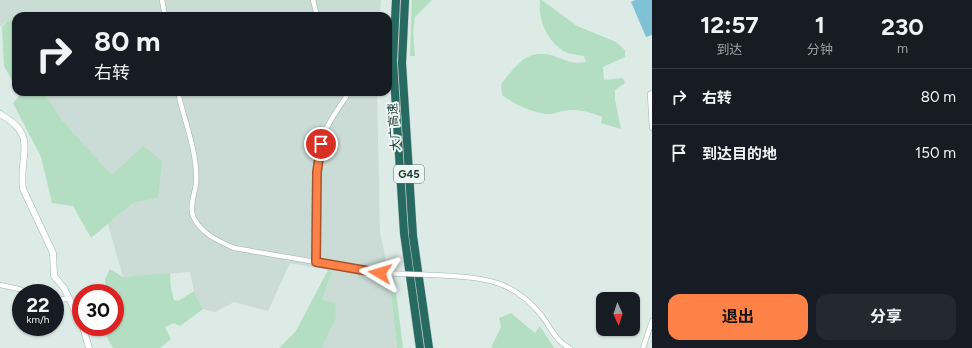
<!DOCTYPE html>
<html lang="zh">
<meta charset="utf-8">
<style>
body{margin:0;font-family:Figtree,"Noto Sans SC",sans-serif;background:#242831;color:#f1f3f6;height:100vh;display:flex;flex-direction:column;font-size:15px;white-space:nowrap}
*{box-sizing:border-box;margin:0}
p{font-size:13px;color:#9ea1a6}
.icon{flex:none;width:22px;height:22px;fill:none;stroke:currentColor;stroke-width:2;stroke-linecap:round;stroke-linejoin:round}
.map{position:relative;flex:1;overflow:hidden}
.drawer{display:flex;flex-direction:column;background:#171b24;width:320px}
.drawer>*{flex:none}
.banner{position:absolute;left:12px;top:12px;width:380px;height:84px;border-radius:12px;box-shadow:0 1px 3px #0004;background:#171b24;color:#f1f3f6;overflow:hidden}
.needle{width:26px;rotate:177deg}
.buttons{position:absolute;left:596px;top:292px;display:grid;gap:8px}
.buttons a{display:grid;place-items:center;width:44px;height:44px;border-radius:8px;background:#171b24;box-shadow:0 1px 3px #0004;font-size:20px}
.speed{position:absolute;left:12px;top:284px;display:flex;gap:8px;font-size:20px;font-weight:700;text-align:center}
.speed>*{display:grid;place-content:center;width:52px;height:52px;border-radius:50%;background:#171b24;box-shadow:0 1px 3px #0004;line-height:1}
.speed small{font-size:10px;font-weight:400}
.speed .limit{border:6px solid #d22;background:#fff;color:#111}
.pin{position:absolute;display:grid;place-items:center;width:34px;height:34px;color:#fff;margin:-17px;border:2px solid #fff;border-radius:50%;box-shadow:0 1px 4px #0007}
.me{position:absolute;width:44px;margin:-22px;rotate:277deg;stroke-linejoin:round;filter:drop-shadow(0 0 3px #0008)}
.turn{display:flex;align-items:center;gap:14px;height:84px;padding:0 16px;font-size:18px}
.turn .icon{width:52px;height:52px;stroke-width:2.5}
.turn b{display:block;font-size:28px;line-height:34px}
.eta{display:flex;justify-content:space-evenly;align-items:center;height:68px;text-align:center}
.eta b{font-size:24px;font-weight:700;line-height:28px}
.cta{display:flex;gap:8px;margin-top:auto;padding:8px 16px}
.cta a{flex:1;height:46px;border-radius:12px;background:#fe8248;color:#111;font-size:16px;font-weight:700;line-height:46px;text-align:center}
.cta a+a{background:#242831;color:#f1f3f6}
ul{padding:0;list-style:none}
li{display:flex;align-items:center;gap:12px;height:56px;padding:0 16px;border-top:1px solid #363941}
li div{flex:1}
li b{display:block;font-size:15px}
li em{font-style:normal}
main{display:flex;flex:1;min-height:0}
.map>svg:first-child{display:block}
.built{fill:#cbdbd5}
.green{fill:#b4dec2}
.water{fill:#7fc2d6}
.lines{fill:none;stroke-linecap:round;stroke-linejoin:round}
.street-casing{stroke:#a0b3ae;stroke-width:5.5}
.secondary-casing{stroke:#9cb7af;stroke-width:7}
.highway-casing{stroke:#c0c8c7;stroke-width:9}
.street{stroke:#fff;stroke-width:4.5}
.secondary{stroke:#fff;stroke-width:6}
.highway{stroke:#276a61;stroke-width:8}
.street-bridge-casing{stroke:#a0b3ae;stroke-width:5.5;stroke-linecap:butt}
.street-bridge{stroke:#fff;stroke-width:4.5}
.route-casing{stroke:#a5542f;stroke-width:10}
.route{stroke:#fe8248;stroke-width:7}
.labels{text-anchor:middle;stroke-width:4;stroke-linejoin:round;paint-order:stroke}
.shield{fill:#eef7f3;stroke:#5c736f;stroke-width:1}
.shield-label{font-size:11px;font-weight:bold;fill:#1e3b36}
.street-label{font-size:12px;fill:#1e3b36;stroke:#eef7f3}
</style>
<main>
<div class="map">
<svg width="652" height="348" viewBox="0 0 652 348">
<rect width="100%" height="100%" fill="#ddebe6"/>
<path class="built" d="M0 0H381L380 16H16V23L9 19 0 27Z
M44 92H377L380 232 389 276 397 348H322L336 318 322 300 332 272 328 270 290 263 268 311 234 302 215 312 203 309 194 291 190 272 123 277 108 224 133 203 158 198 143 146 113 176 62 120Z"/>
<path class="green" d="M412 0H432L415 17 413 31 415 56H410Z
M540 0H542L577 26 616 42 625 50V57L603 67 604 80 623 78 625 83 615 90V100L621 129 601 123 602 117C591 112 575 108 563 111 559 111 555 114 551 114 536 115 513 104 502 95L501 84C516 66 527 47 554 56 568 61 570 64 586 62L584 56C578 55 569 54 563 51 546 39 538 20 540 0Z
M9 19 16 23V88L4 66 2 27Z
M18 92H44L62 120 112 175 143 146 162 161 158 198 133 203 91 238 73 206 52 203 41 157 13 103 20 95Z
M110 269 123 277 170 273 171 289 174 300 178 301 194 291 203 309 180 326 174 323 165 327 171 339 160 348H113L101 327H115V293H96L106 291 105 279Z
M328 270 332 272 322 300 335 303 336 318 322 348H279L296 331Z
M389 276H394L403 348H397Z
M511 313 535 333 540 326 554 348H491L501 327 499 318Z"/>
<path class="water" d="M635 0H652V35L646 37 631 2Z"/>
<g class="lines">
<defs>
<path id="street" d="M162 0 165 16
M313 0 317 16
M178 92C184 121 198 152 196 183 195 193 189 207 193 216 200 233 218 241 234 248L380 273
M652 93 650 94 652 128
M315 262C315 225 311 168 324 134 329 121 338 109 346 97V92
M435 275C480 278 511 277 542 316 551 328 556 342 570 348
M0 285 19 289 26 293
M55 301 69 298
M643 348 652 321"/>
<path id="secondary" d="M0 114C40 136 18 155 23 189L53 253 54 276 64 288 81 323
M83 327 89 348"/>
<path id="highway" d="M396 0 393 61 404 233 420 348
M405 0 402 63 413 236 429 348"/>
</defs>
<use href="#street" class="street-casing"/>
<use href="#secondary" class="secondary-casing"/>
<use href="#highway" class="highway-casing"/>
<use href="#street" class="street"/>
<use href="#secondary" class="secondary"/>
<use href="#highway" class="highway"/>
<defs>
<path id="street-bridge" d="M380 273 435 275"/>
</defs>
<use href="#street-bridge" class="street-bridge-casing"/>
<use href="#street-bridge" class="street-bridge"/>
</g>
<g class="lines">
<defs>
<path id="route" d="M321 144 317 172 316 262 380 273"/>
</defs>
<use href="#route" class="route-casing"/>
<use href="#route" class="route"/>
</g>
<g class="labels">
<rect class="shield" x="394" y="165" width="30" height="18" rx="3"/>
<g class="shield-label">
<text x="409" y="178">G45</text>
</g>
<g class="street-label">
<text transform="translate(394 127) rotate(-94)" y="4">大广高速</text>
</g>
</g>
</svg>
<div class="buttons">
<a><svg class="needle" viewBox="-14 -14 28 28"><path d="M0-13l5 13h-10z" fill="#e53935"/><path d="M0 13l5-13h-10z" fill="#9ea1a6"/></svg></a>
</div>
<div class="speed"><div>22<small>km/h</small></div><div class="limit">30</div></div>
<div class="pin" style="left:321px;top:144px;background:#d93025"><svg class="icon" aria-label="arrive" viewBox="0 0 24 24"><path d="M6 21V4h12l-3 4 3 4H6"/></svg></div>
<svg class="me" style="left:380px;top:273px" viewBox="-20 -20 40 40"><path d="M0-17L14 15 0 8-14 15z" fill="#fe8248" stroke="#fff" stroke-width="4"/></svg>
<div class="banner">
<div class="turn"><svg class="icon" aria-label="right" viewBox="0 0 24 24"><path d="M7 20v-9h11M14 6l5 5-5 5"/></svg><div><b>80 m</b>右转</div></div>
</div>
</div>
<section class="drawer">
<div class="eta">
<div><b>12:57</b><p>到达</p></div>
<div><b>1</b><p>分钟</p></div>
<div><b>230</b><p>m</p></div>
</div>
<ul>
<li><svg class="icon" aria-label="right" viewBox="0 0 24 24"><path d="M7 20v-9h11M14 6l5 5-5 5"/></svg><div><b>右转</b></div><em>80 m</em></li>
<li><svg class="icon" aria-label="arrive" viewBox="0 0 24 24"><path d="M6 21V4h12l-3 4 3 4H6"/></svg><div><b>到达目的地</b></div><em>150 m</em></li>
</ul>
<div class="cta"><a>退出</a><a>分享</a></div>
</section>
</main>
